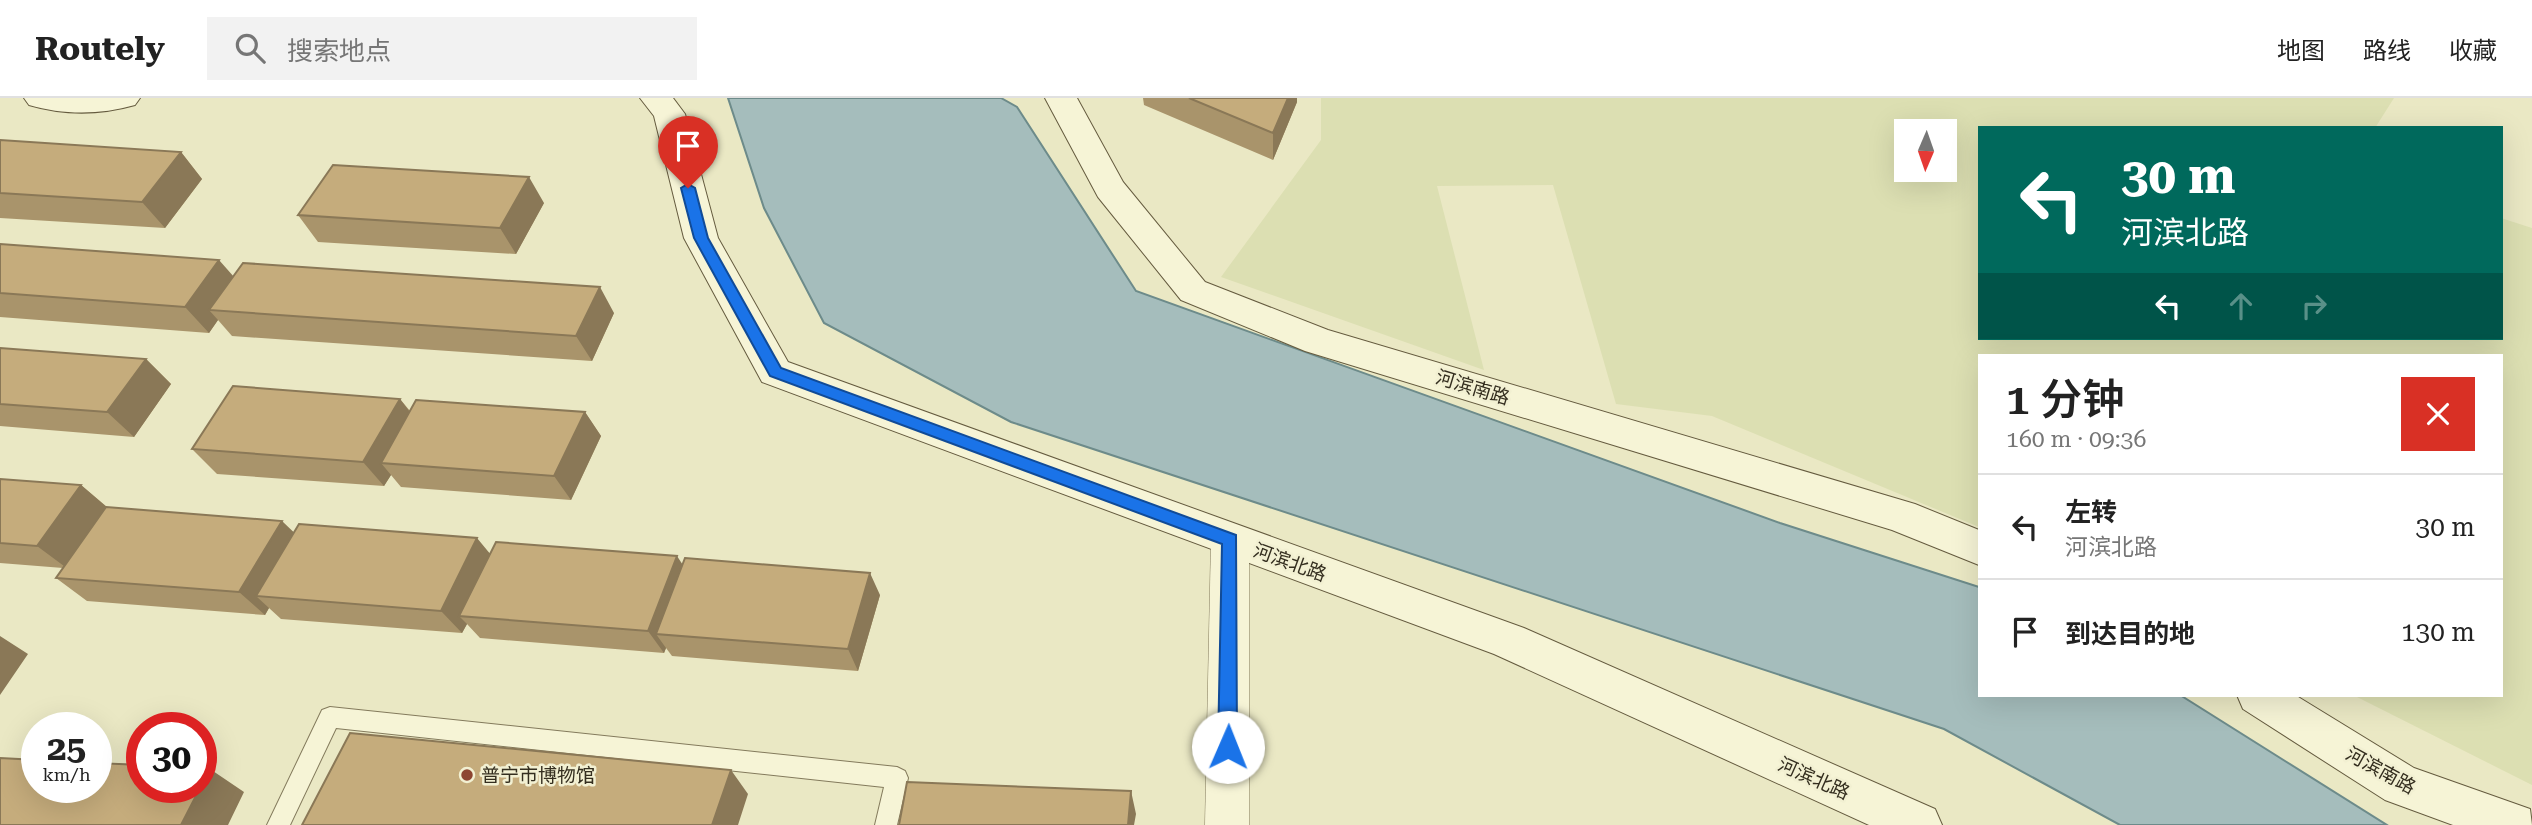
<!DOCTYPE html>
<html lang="zh">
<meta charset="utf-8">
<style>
body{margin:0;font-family:"Roboto Serif","Noto Sans SC",serif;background:#f2f2f2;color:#222;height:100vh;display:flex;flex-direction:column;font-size:26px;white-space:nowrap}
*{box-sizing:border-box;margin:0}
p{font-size:23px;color:#767676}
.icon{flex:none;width:38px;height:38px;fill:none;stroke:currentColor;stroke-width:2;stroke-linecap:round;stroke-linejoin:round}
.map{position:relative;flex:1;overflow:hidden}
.side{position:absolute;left:1978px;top:256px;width:525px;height:343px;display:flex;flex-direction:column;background:#fff;border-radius:0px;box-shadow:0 7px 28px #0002}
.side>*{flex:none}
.top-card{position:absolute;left:1978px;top:28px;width:525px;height:214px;border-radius:0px;box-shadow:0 7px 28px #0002;background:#00695c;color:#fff;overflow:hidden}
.needle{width:46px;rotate:182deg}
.controls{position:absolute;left:1894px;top:21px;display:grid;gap:14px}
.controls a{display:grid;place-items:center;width:63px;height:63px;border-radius:0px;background:#fff;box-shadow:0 7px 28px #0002;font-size:35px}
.speed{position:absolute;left:21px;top:614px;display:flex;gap:14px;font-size:35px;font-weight:700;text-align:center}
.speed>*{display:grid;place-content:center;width:91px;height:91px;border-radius:50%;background:#fff;box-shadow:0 7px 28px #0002;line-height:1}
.speed small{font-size:18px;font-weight:400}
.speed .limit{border:10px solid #d22;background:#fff;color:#111}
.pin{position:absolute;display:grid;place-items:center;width:60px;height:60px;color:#fff;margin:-72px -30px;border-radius:50% 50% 50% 0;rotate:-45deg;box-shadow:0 0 7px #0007}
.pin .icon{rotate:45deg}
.me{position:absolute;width:77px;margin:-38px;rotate:1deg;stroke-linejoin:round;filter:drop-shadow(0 0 5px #0008)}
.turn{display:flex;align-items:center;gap:24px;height:147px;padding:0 28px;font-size:32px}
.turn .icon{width:91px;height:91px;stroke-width:2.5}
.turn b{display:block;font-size:49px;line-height:60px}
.lanes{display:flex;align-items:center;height:66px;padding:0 28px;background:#0003;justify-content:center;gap:35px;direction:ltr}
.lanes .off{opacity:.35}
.round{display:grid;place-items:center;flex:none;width:74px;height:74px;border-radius:0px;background:#f2f2f2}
.head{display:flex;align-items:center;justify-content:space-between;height:119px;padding:0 28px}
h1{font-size:42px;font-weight:600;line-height:52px}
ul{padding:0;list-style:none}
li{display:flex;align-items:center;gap:21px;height:105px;padding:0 28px;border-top:2px solid #e0e0e0}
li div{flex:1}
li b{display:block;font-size:26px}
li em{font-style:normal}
header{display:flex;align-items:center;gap:42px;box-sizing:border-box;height:98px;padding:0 35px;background:#fff;border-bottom:2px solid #e0e0e0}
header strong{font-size:33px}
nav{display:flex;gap:38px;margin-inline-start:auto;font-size:24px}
.search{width:490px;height:63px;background:#f2f2f2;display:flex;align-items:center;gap:18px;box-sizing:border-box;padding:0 24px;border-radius:0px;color:#767676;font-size:26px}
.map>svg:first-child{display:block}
.farmland{fill:#dcdfb2;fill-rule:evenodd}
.water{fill:#a5bdbc;stroke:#6d8b8a;stroke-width:2}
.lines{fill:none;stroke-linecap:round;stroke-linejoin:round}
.lane-casing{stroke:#837a5c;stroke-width:2}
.street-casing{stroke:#837a5c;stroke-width:1}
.secondary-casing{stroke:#655b3f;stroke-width:2}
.lane{fill:#f6f4d6;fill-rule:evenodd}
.street{fill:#f6f4d6;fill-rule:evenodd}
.secondary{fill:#f6f4d6;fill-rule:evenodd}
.wall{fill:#a9946b}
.shaded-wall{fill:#8a7857}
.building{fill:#c5ac7c;stroke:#8a7857;stroke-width:2}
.route{fill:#1a73e8;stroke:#114b97;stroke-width:2}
.poi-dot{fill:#8d4531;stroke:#f2f0d2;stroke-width:2.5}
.labels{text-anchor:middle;stroke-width:5;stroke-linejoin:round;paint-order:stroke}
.street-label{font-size:19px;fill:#342e1f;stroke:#f2f0d2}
.poi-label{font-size:19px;fill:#342e1f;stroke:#f2f0d2;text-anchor:start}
</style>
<header>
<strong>Routely</strong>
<div class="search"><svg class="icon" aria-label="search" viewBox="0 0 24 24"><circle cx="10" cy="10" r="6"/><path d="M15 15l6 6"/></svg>搜索地点</div>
<nav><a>地图</a><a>路线</a><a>收藏</a></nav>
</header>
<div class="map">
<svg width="2532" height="727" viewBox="0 0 2532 727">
<rect width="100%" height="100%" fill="#eae8c4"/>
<path class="farmland" d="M1321 0H2394L2375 30H1979V240H2501V120L2532 130V687L2353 597H2501V257H1979V429L1712 318 1616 306 1553 87 1437 88 1484 272 1221 179 1321 42ZM1906 33H1944V72H1906Z"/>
<path class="water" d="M728 0H1001L1017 9 1136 193 1780 425 1979 489V597H2180L2387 727H2120L1944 631 1011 324 824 225 764 110Z"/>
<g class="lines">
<defs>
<path id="lane" d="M330 609 897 669 905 673 908 680 897 727H875L884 689 336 630 290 727H267L322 612Z"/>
<path id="street" d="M1230 426 1244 431 1249 442V727H1205L1211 442 1216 431Z"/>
<path id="secondary" d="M24 0H140L135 7C100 17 63 17 29 7Z
M640 0H673L685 16 718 140 788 264 1524 530 1935 711 1942 727H1869L1494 556 762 284 684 140 654 18Z
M1045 0H1077L1123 84 1205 184 1328 232 1915 406 1979 432V467L1892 432 1305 253 1181 202 1098 99Z
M2237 597H2295L2414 670 2530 711 2532 727H2453L2385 702 2243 611Z"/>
</defs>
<use href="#lane" class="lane-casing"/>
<use href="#street" class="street-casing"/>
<use href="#secondary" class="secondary-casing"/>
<use href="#lane" class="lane"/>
<use href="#street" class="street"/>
<use href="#secondary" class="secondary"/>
</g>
<path class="wall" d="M1143 0H1297V4L1273 62 1144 7Z
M0 42 181 54 202 81 165 130 0 120Z
M544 105 516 156 318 144 298 117Z
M0 146 233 178 614 215 592 263 232 238 218 222 209 235 0 219Z
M0 250 146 261 171 286 134 339 0 328Z
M400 301 410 313 585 314 601 338 571 402 401 389 391 377 384 388 217 376 192 351Z
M0 381 81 387 107 409 294 434 490 455 682 467 880 497 858 573 672 558 666 550 664 555 480 540 467 526 462 535 281 521 269 510 265 517 87 503 56 480 63 470 0 465Z"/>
<path class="shaded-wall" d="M1288 0H1297V4L1273 62V35Z
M181 54 202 81 165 130 142 104Z
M529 79 544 105 516 156 500 130Z
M219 162 242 188 209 212 218 222 209 235 185 209Z
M600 189 614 215 592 263 576 238Z
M146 261 171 286 134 339 107 314Z
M400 301 419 326 381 365 391 377 384 388 363 364Z
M585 314 601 338 571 402 554 378Z
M81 387 109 411 68 471 37 448Z
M282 423 306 446 256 498 269 510 265 517 239 494Z
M477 440 496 463 459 518 467 526 462 535 441 513Z
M677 458 692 481 656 536 666 550 664 555 648 533Z
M870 475 880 497 858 573 848 551Z
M0 538 28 556 0 597Z
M210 671 244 694 228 727H181Z
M731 672 748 696 738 727H712Z
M1131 693 1136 716 1134 727H1128Z"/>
<path class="building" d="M1189 0H1288L1273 35Z
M0 42 181 54 142 104 0 95Z
M333 67 529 79 500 130 298 117Z
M0 146 219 162 185 209 0 195Z
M243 165 600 189 576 238 209 212Z
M0 250 146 261 107 314 0 306Z
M233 288 400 301 363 364 192 351Z
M416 302 585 314 554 378 381 365Z
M0 381 81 387 37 448 0 445Z
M106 409 282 423 239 494 56 480Z
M299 426 477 440 441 513 256 498Z
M496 444 677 458 648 533 459 518Z
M685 460 870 475 848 551 656 536Z
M350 635 731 672 712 727H302Z
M0 660 37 662V690H96V665L142 667V690H200L181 727H0Z
M201 670 210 671 201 688Z
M907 684 1131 693 1128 727H899Z"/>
<path class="route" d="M688 86 695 90 708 140 781 270 1236 437 1237 649 1234 655 1228 658 1221 655 1218 649 1222 446 770 278 694 140 681 90Z"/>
<circle class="poi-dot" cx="467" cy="677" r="7"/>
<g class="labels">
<g class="street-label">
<text transform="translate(1473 289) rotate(17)" y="7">河滨南路</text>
<text transform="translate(1290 464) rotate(20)" y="7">河滨北路</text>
<text transform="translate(2381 672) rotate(29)" y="7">河滨南路</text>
<text transform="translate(1814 680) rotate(24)" y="7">河滨北路</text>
</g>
<g class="poi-label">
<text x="481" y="684">普宁市博物馆</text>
</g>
</g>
</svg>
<div class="controls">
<a><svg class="needle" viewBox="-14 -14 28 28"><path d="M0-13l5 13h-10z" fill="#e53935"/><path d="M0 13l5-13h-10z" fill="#767676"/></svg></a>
</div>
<div class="speed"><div>25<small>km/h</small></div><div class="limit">30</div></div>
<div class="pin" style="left:688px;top:90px;background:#d93025"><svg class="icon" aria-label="arrive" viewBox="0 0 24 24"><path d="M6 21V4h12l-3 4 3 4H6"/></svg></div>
<svg class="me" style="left:1228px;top:649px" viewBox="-20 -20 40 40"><circle r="19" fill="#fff"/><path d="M0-13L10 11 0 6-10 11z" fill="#1a73e8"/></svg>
<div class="top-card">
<div class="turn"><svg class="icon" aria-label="left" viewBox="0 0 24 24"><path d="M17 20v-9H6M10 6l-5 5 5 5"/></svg><div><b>30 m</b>河滨北路</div></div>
<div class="lanes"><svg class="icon" aria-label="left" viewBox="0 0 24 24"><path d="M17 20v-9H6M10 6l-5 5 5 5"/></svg><svg class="icon off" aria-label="ahead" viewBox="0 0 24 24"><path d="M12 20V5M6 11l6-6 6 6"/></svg><svg class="icon off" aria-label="right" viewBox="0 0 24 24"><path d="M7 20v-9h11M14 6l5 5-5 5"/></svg></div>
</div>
<section class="side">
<div class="head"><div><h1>1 分钟</h1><p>160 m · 09:36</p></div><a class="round" style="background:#d93025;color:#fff"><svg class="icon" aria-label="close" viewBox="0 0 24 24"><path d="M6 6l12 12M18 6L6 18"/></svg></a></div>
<ul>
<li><svg class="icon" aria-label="left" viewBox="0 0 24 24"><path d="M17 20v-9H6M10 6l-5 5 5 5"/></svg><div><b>左转</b><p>河滨北路</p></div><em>30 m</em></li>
<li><svg class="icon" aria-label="arrive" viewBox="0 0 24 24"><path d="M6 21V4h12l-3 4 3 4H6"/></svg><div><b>到达目的地</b></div><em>130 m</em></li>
</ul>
</section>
</div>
